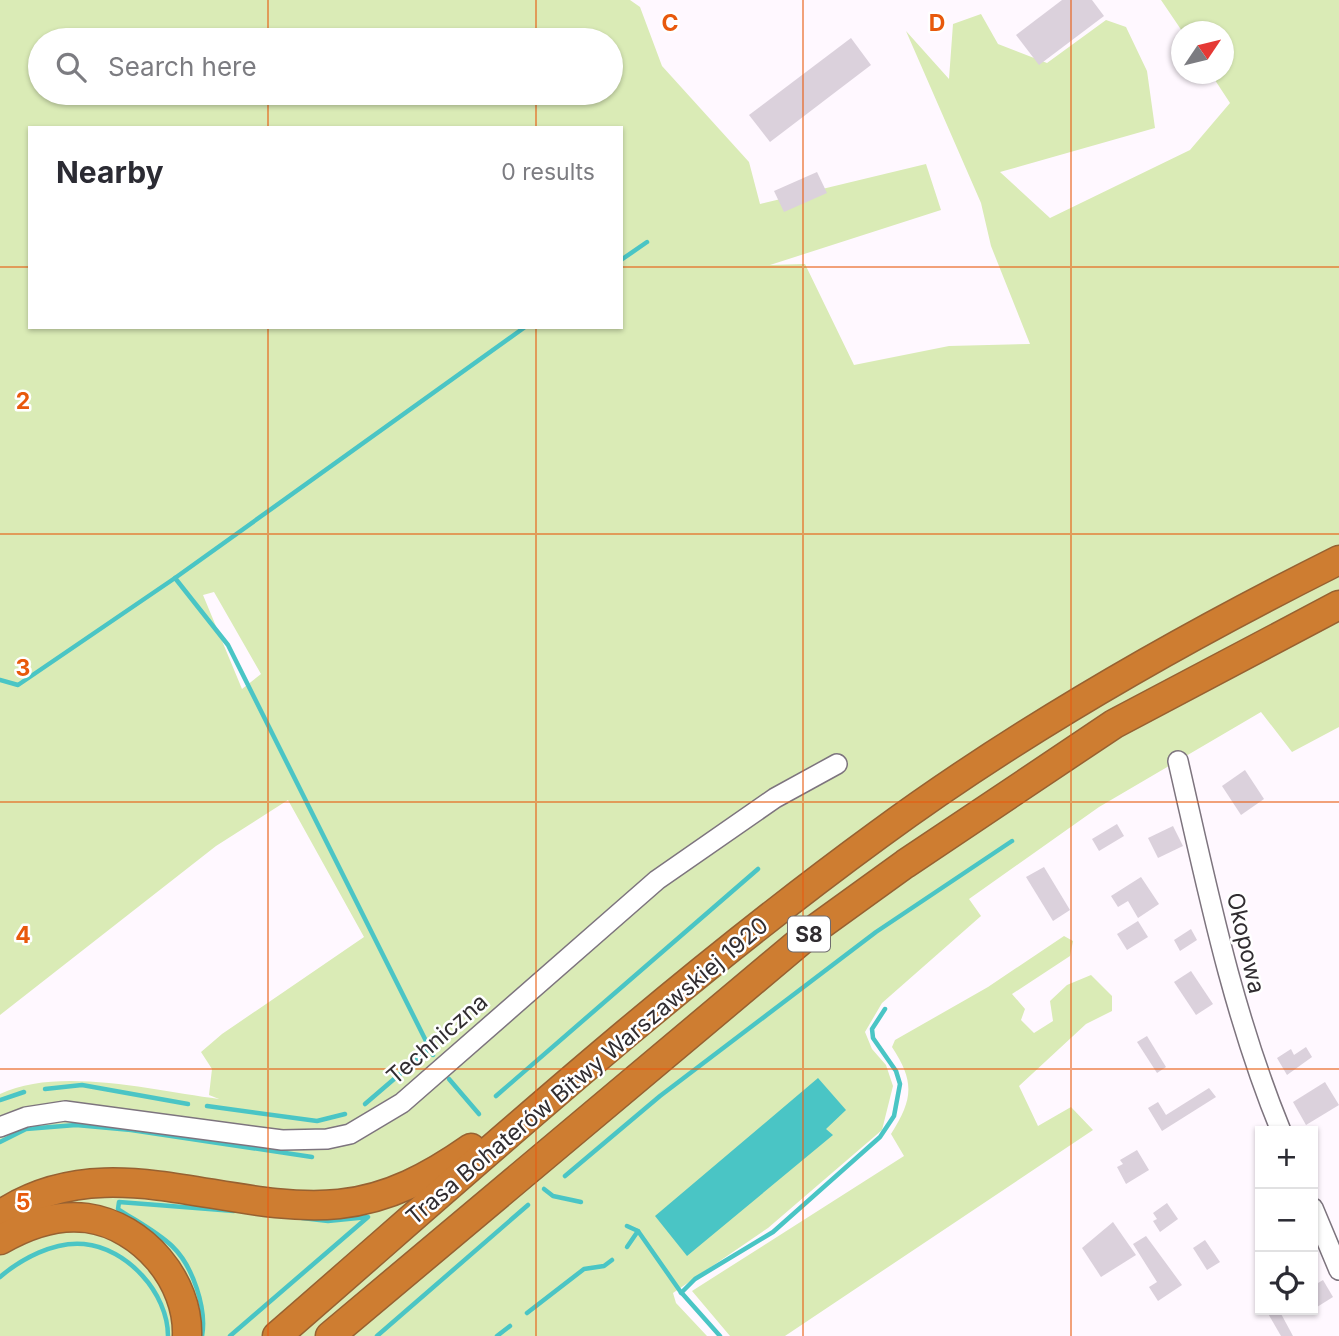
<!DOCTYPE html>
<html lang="en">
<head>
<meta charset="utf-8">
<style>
	body { margin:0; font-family:Inter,sans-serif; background:#f2f2f3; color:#2b2b33 }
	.controls { position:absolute; right:21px; bottom:21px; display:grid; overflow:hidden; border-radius:0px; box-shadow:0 2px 5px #0004 }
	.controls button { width:63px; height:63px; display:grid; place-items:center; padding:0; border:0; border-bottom:2px solid #e1e1e2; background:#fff; color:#2b2b33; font:35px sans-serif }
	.compass { position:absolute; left:1171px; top:21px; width:63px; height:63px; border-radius:50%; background:#fff; box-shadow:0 2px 5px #0004; rotate:55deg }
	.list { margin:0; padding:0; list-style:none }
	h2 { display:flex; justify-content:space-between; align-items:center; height:91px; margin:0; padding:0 28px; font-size:30px }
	h2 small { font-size:23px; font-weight:400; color:#7c7c81 }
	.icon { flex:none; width:38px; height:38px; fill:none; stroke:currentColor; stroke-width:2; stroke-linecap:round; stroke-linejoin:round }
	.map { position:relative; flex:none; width:1339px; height:1336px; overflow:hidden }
	.search { position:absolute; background:#fff; box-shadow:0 2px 5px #0004; left:28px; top:28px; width:595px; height:77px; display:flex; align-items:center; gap:18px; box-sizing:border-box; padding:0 24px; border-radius:38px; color:#7c7c81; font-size:26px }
	.panel { position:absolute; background:#fff; box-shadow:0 2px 5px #0004; left:28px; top:126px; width:595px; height:203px; border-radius:0px }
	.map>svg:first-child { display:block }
	.green { fill:#daebb6; fill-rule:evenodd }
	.water { fill:#4ac5c5 }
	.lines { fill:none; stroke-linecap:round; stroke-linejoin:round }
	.stream { stroke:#4ac5c5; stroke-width:4.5 }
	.building { fill:#dbd1dc }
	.minor-casing { stroke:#7d747e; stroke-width:22 }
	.highway-casing { stroke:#976131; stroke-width:31 }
	.minor { stroke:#fff; stroke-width:19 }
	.highway { stroke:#ce7d31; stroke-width:28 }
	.grid { fill:none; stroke:#e8590c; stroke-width:2; stroke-opacity:0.55 }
	.labels { text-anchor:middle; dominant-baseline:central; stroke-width:5; stroke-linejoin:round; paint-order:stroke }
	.shield { fill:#fff; stroke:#6f6c6f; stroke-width:2 }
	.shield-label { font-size:21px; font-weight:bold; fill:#312d31 }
	.street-label { font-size:23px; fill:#312d31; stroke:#fff }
	.grid-label { font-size:23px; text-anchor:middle; font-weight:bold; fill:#e8590c; stroke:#fff; stroke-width:5; stroke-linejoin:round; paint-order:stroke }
</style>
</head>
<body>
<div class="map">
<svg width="1339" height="1336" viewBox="0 0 1339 1336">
	<rect width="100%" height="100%" fill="#fff8ff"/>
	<g class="green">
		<path d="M 0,0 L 630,0 L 640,7 L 662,66 L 749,162 L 760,204 L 926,164 L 941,210 L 770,265 L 805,264 L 854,365 L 949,346 L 1030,344 L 991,246 L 981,203 L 906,31 L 949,79 L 953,24 L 981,14 L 998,44 L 1047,63 L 1106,20 L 1126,27 L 1147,71 L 1155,128 L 1000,172 L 1050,218 L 1190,150 L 1230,103 L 1211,74 L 1224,74 L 1224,32 L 1182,31 L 1161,0 L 1339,0 L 1339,727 L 1292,752 L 1261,712 L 1099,807 L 969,899 L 981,916 L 882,1003 L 865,1032 L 872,1049 L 886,1065 L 893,1086 L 882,1130 L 768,1228 L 673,1293 L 676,1303 L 707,1336 L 0,1336 L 0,1094 C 59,1066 155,1091 219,1099 L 209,1095 L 212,1069 L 201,1052 L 222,1034 L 364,937 L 288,800 L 216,846 L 0,1015 ZM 40,40 L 611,40 L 611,93 L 40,93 ZM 30,128 L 621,128 L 621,327 L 30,327 ZM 214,592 L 261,674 L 242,689 L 203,595 Z"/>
		<path d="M 1064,936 L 1073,941 L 1070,956 L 1012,994 L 1025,1009 L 1021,1020 L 1034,1033 L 1053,1021 L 1050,1001 L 1067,985 L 1091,975 L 1112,996 L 1112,1011 L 1086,1024 L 1019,1086 L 1038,1126 L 1071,1107 L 1093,1130 L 785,1336 L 730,1336 L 692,1291 L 904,1156 L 891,1134 C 913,1099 915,1082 892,1047 L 895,1040 L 988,987 Z"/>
	</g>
	<path class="water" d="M 818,1078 L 846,1110 L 826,1129 L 833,1135 L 687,1256 L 655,1216 Z"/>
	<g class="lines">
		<g class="stream">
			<path d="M 621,260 L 647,242"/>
			<path d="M 175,578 L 228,645 L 433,1055"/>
			<path d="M 0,680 L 18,685 L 175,578 L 525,327"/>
			<path d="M 449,1079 L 479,1114"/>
			<path d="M 45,1089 L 82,1085 L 188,1104"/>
			<path d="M 496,1096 L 758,869"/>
			<path d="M 0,1100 L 24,1092"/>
			<path d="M 365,1104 L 429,1049"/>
			<path d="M 207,1106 L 317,1121 L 345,1114"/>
			<path d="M 0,1142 L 26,1129 L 76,1125 L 131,1130 L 312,1157"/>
			<path d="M 565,1176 L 660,1096 L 876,932 L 1012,841"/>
			<path d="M 544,1189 L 553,1196 L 581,1202"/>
			<path d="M 627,1226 L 638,1231 L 680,1291 L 720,1336"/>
			<path d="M 627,1247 L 638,1231"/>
			<path d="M 0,1277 C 21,1259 54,1241 84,1244 C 127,1248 168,1293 168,1336"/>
			<path d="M 681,1293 L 695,1279 L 773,1232 L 880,1137 L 894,1116 L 900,1084 L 896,1071 L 873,1038 L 872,1029 L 885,1009"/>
			<path d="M 527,1313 L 584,1269 L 604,1266 L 612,1260"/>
			<path d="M 202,1336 C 207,1309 193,1266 172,1246 C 156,1231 136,1221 118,1209 L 119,1202 L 234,1211"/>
			<path d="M 230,1336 L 368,1217 L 328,1221 L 302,1218"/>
			<path d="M 377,1336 L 528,1205"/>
			<path d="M 497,1336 L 510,1326"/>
		</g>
	</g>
	<g class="building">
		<path d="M 1062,0 L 1092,0 L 1104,16 L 1039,65 L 1016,35 Z"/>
		<path d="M 851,38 L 871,65 L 770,142 L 749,115 Z"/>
		<path d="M 817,172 L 827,193 L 784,212 L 774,191 Z"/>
		<path d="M 1245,770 L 1264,799 L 1241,815 L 1222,786 Z"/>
		<path d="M 1117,824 L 1124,836 L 1099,851 L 1092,839 Z"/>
		<path d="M 1173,826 L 1183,846 L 1158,858 L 1148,838 Z"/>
		<path d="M 1044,867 L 1070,910 L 1053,921 L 1026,877 Z"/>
		<path d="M 1141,877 L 1159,904 L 1138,918 L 1128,901 L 1118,907 L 1111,896 Z"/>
		<path d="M 1138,921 L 1148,937 L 1127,950 L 1117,934 Z"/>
		<path d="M 1191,929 L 1197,940 L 1180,951 L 1174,940 Z"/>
		<path d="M 1191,971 L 1213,1004 L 1196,1015 L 1174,982 Z"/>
		<path d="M 1147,1036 L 1166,1067 L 1157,1073 L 1137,1042 Z"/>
		<path d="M 1306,1047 L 1312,1057 L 1287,1075 L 1277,1058 L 1291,1049 L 1294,1055 Z"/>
		<path d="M 1325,1082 L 1339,1105 L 1306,1125 L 1293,1102 Z"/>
		<path d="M 1209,1088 L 1216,1097 L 1162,1131 L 1148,1108 L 1158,1102 L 1166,1115 Z"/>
		<path d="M 1137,1150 L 1149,1170 L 1126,1184 L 1117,1167 L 1123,1164 L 1120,1160 Z"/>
		<path d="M 1167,1203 L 1178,1219 L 1160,1232 L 1153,1221 L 1157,1219 L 1153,1213 Z"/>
		<path d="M 1113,1222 L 1136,1255 L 1101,1277 L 1082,1248 Z"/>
		<path d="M 1146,1236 L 1182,1285 L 1158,1301 L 1149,1287 L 1157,1282 L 1133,1244 Z"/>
		<path d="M 1205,1240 L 1220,1262 L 1207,1270 L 1193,1248 Z"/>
		<path d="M 1323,1280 L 1333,1297 L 1317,1307 L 1313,1299 L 1313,1286 Z"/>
		<path d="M 1266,1310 L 1279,1310 L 1293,1336 L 1281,1336 Z"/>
	</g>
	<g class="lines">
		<g class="minor-casing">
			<g id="minor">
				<path d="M 1178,761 C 1207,887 1232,1012 1281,1131"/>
				<path d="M 0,1127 L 26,1117 L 65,1111 L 282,1140 L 327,1139 L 350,1134 L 402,1103 L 657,880 L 775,798 L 837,764"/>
				<path d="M 1313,1208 L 1339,1270"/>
			</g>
		</g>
		<g class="highway-casing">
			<g id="highway">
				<path d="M 0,1215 C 107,1143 225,1215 339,1204 C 389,1199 431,1176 471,1148"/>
				<path d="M 0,1240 C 26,1225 57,1214 87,1218 C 143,1226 189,1281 187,1336"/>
				<path d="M 277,1336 C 474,1165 667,989 878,835 C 1022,729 1179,640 1339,560"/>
				<path d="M 330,1336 L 815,929 L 905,864 L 1114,724 L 1339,605"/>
			</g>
		</g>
		<use href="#minor" class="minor"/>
		<use href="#highway" class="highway"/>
	</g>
	<path class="grid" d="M 268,0 L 268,40M 536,0 L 536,40M 803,0 L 803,1336M 1071,0 L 1071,1336M 268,93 L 268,128M 536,93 L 536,128M 0,267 L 30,267M 621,267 L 1339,267M 268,327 L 268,1336M 536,327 L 536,1336M 0,534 L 1339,534M 0,802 L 1339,802M 0,1069 L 1339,1069"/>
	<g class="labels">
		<rect class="shield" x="788" y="916.5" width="42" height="35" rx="5"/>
		<g class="shield-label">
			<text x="809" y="934">S8</text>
		</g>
		<g class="street-label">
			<text transform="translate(1246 943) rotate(77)">Okopowa</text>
			<text transform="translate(437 1039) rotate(-41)">Techniczna</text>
			<text transform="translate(587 1071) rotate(-40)">Trasa Bohaterów Bitwy Warszawskiej 1920</text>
		</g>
	</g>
	<g class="grid-label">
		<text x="670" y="31">C</text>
		<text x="937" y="31">D</text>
		<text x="23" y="409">2</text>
		<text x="23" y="676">3</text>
		<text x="23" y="943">4</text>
		<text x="23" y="1210">5</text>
	</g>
</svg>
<div class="controls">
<button>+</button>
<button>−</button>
<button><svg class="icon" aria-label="locate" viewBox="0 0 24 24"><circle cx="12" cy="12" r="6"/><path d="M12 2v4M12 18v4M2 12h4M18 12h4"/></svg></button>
</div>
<svg class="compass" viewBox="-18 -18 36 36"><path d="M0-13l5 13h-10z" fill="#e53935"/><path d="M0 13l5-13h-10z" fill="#7c7c81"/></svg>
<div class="search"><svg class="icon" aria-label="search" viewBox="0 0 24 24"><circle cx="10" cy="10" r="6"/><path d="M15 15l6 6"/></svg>Search here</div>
<section class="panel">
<h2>Nearby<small>0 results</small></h2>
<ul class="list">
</ul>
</section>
</div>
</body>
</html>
